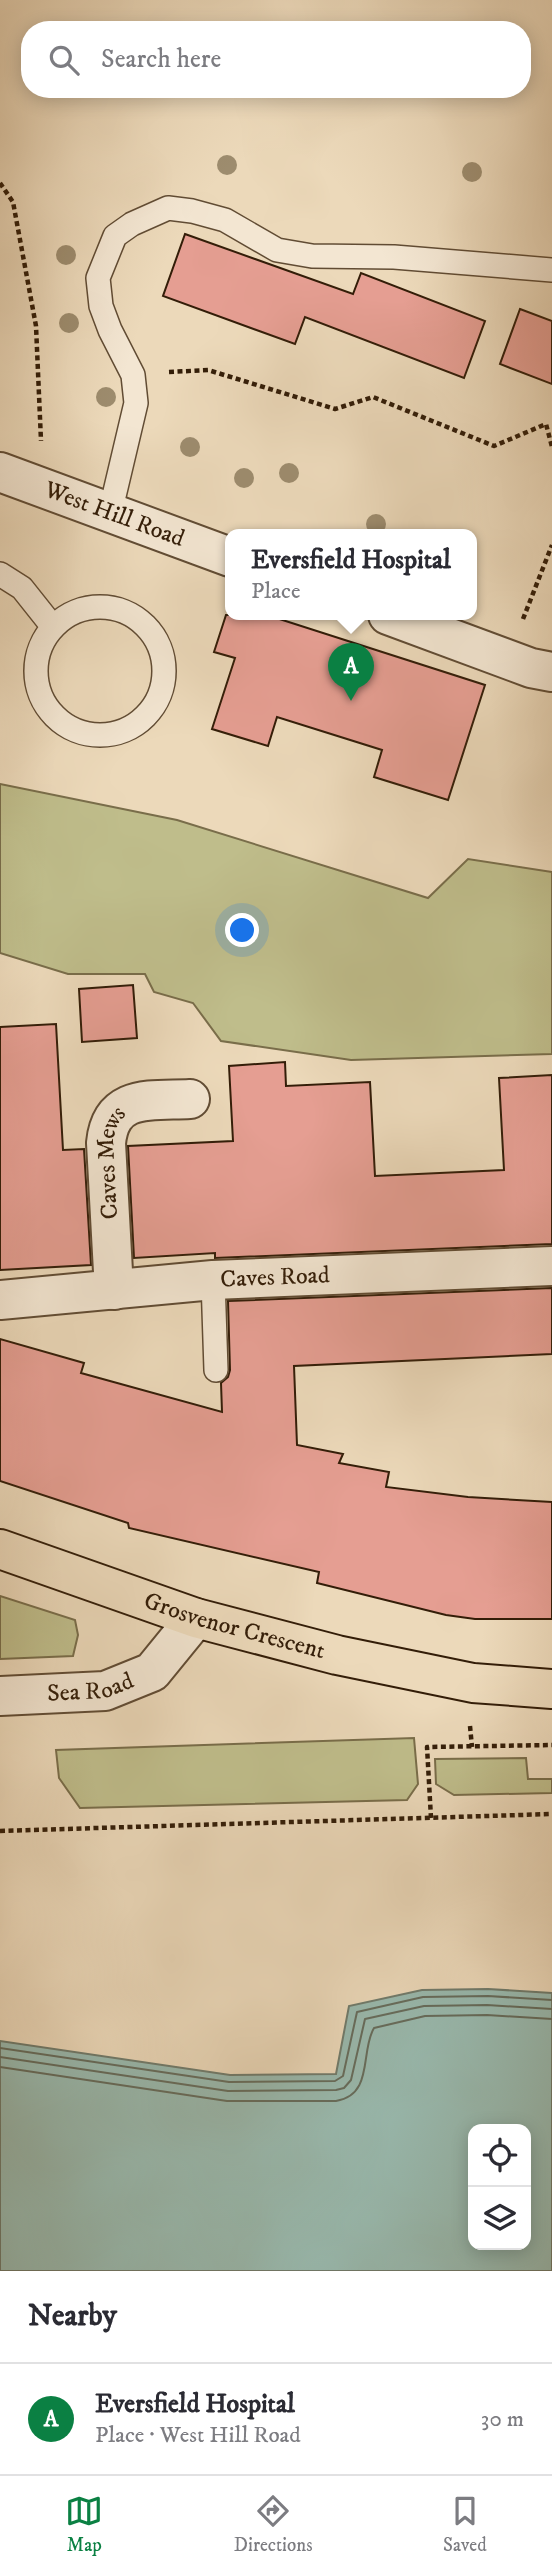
<!DOCTYPE html>
<html lang="en">
<head>
<meta charset="utf-8">
<style>
	body { margin:0; font-family:"IM FELL DW Pica",serif; background:#f2f2f3; color:#2b2b33 }
	.controls { position:absolute; right:21px; bottom:21px; display:grid; overflow:hidden; border-radius:14px; box-shadow:0 4px 18px #0003 }
	.controls button { width:63px; height:63px; display:grid; place-items:center; padding:0; border:0; border-bottom:2px solid #e1e1e2; background:#fff; color:#2b2b33; font:35px sans-serif }
	.you { position:absolute; left:243px; top:931px; width:24px; height:24px; margin:-18px; border:5px solid #fff; border-radius:50%; background:#1a73e8; box-shadow:0 0 0 10px #1a73e833 }
	.badge { display:grid; place-items:center; width:46px; height:46px; border-radius:50%; background:#0b8043; color:#fff; font-size:23px; font-weight:700 }
	.pin { position:absolute; translate:-50% -58px; filter:drop-shadow(0 2px 4px #0008) }
	.pin::after { content:''; position:absolute; top:37px; width:24px; height:21px; background:inherit; clip-path:polygon(0 0,100% 0,50% 100%) }
	.popup { position:absolute; left:225px; top:529px; width:252px; height:91px; box-sizing:border-box; display:grid; place-content:center; border-radius:14px; background:#fff; filter:drop-shadow(0 2px 5px #0005); font-size:23px; white-space:nowrap; color:#7c7c81 }
	.popup b { font-size:26px; color:#2b2b33 }
	.popup::after { content:''; position:absolute; left:50%; top:100%; margin-left:-14px; border:14px solid transparent; border-top-color:#fff }
	.list { margin:0; padding:0; list-style:none }
	h2 { display:flex; justify-content:space-between; align-items:center; height:91px; margin:0; padding:0 28px; font-size:30px }
	h2 small { font-size:23px; font-weight:400; color:#7c7c81 }
	.list li { display:grid; grid-template-columns:46px 1fr auto; gap:21px; align-items:center; box-sizing:border-box; height:112px; padding:0 28px; border-top:2px solid #e1e1e2 }
	.list b { display:block; font-size:26px; white-space:nowrap }
	.list p { margin:0; font-size:23px; white-space:nowrap; color:#7c7c81 }
	.list em { font-size:23px; font-style:normal; color:#7c7c81 }
	.icon { flex:none; width:38px; height:38px; fill:none; stroke:currentColor; stroke-width:2; stroke-linecap:round; stroke-linejoin:round }
	.map { position:relative; flex:none; width:552px; height:2271px; overflow:hidden }
	.search { position:absolute; background:#fff; box-shadow:0 4px 18px #0003; left:21px; right:21px; top:21px; height:77px; display:flex; align-items:center; gap:18px; box-sizing:border-box; padding:0 24px; border-radius:28px; color:#7c7c81; font-size:26px }
	.sheet { height:203px; background:#fff }
	nav { display:flex; justify-content:space-around; align-items:center; box-sizing:border-box; height:98px; border-top:2px solid #e1e1e2; background:#fff; font-size:19px; color:#7c7c81 }
	nav a { display:grid; justify-items:center; gap:4px }
	nav .on { color:#0b8043 }
	.map>svg:first-child { display:block }
	.green { fill:#bfbd8b; stroke:#796d4a; stroke-width:2 }
	.water { fill:#99baaf; stroke:#707b6c; stroke-width:2; fill-rule:evenodd }
	.lines { fill:none; stroke-linecap:round; stroke-linejoin:round }
	.shore { stroke:#666c5c; stroke-width:2 }
	.building { fill:#e59e92; stroke:#331d08; stroke-width:2 }
	.lane-casing { stroke:#614c34; stroke-width:26 }
	.street-casing { stroke:#614c34; stroke-width:42 }
	.highway-casing { stroke:#331d08; stroke-width:42 }
	.path { stroke:#331d08; stroke-width:4.5; stroke-dasharray:5 3.5; stroke-linecap:butt }
	.lane { stroke:#f3e6d2; stroke-width:23 }
	.street { stroke:#f3e6d2; stroke-width:38 }
	.highway { stroke:#ecd9ba; stroke-width:38 }
	.tree { fill:#9d8c6e }
	.labels { text-anchor:middle; dominant-baseline:central; stroke-width:6; stroke-linejoin:round; paint-order:stroke }
	.street-label { font-size:24px; fill:#331d08; stroke:#f3e6d2 }
</style>
</head>
<body>
<div class="map">
<svg width="552" height="2271" viewBox="0 0 552 2271">
	<rect width="100%" height="100%" fill="#ecd9ba"/>
	<filter id="stains"><feTurbulence type="fractalNoise" baseFrequency=".00286" numOctaves="4"/><feColorMatrix values="0 0 0 0 .2 0 0 0 0 .09 0 0 0 0 .02 0 0 0 .5 -.17"/></filter>
	<radialGradient id="worn" r=".72"><stop offset=".6" stop-color="#630" stop-opacity="0"/><stop offset="1" stop-color="#630" stop-opacity=".3"/></radialGradient>
	<g class="green">
		<path d="M 0,784 L 177,820 L 428,898 L 468,859 L 552,872 L 552,1054 L 351,1060 L 221,1041 L 193,1003 L 154,992 L 145,974 L 68,974 L 0,953 Z"/>
		<path d="M 0,1596 L 75,1620 L 78,1635 L 73,1656 L 0,1659 Z"/>
		<path d="M 414,1738 L 418,1784 L 407,1800 L 80,1808 L 59,1778 L 56,1750 Z"/>
		<path d="M 526,1758 L 528,1779 L 552,1779 L 552,1793 L 454,1795 L 436,1784 L 435,1759 Z"/>
	</g>
	<path class="water" d="M 488,1989 L 552,1993 L 552,2271 L 0,2271 L 0,2041 L 230,2075 L 336,2074 L 349,2006 L 422,1990 ZM 473,2129 L 526,2129 L 526,2245 L 473,2245 Z"/>
	<g class="lines">
		<g class="shore">
			<path d="M 0,2048 L 229,2082 L 335,2081 L 343,2076 L 357,2012 L 423,1997 L 488,1996 L 552,2000"/>
			<path d="M 0,2057 L 228,2091 L 336,2090 L 344,2088 L 351,2080 L 365,2019 L 424,2006 L 487,2005 L 552,2009"/>
			<path d="M 0,2067 L 227,2101 L 336,2101 C 374,2095 360,2051 374,2028 L 425,2016 L 487,2015 L 552,2019"/>
		</g>
	</g>
	<g class="building">
		<path d="M 185,234 L 353,294 L 361,273 L 485,321 L 464,378 L 305,317 L 295,344 L 163,296 Z"/>
		<path d="M 520,309 L 552,321 L 552,384 L 500,364 Z"/>
		<path d="M 226,615 L 267,615 L 485,685 L 448,800 L 374,777 L 382,750 L 277,717 L 268,746 L 212,729 L 235,658 L 214,652 Z"/>
		<path d="M 133,985 L 137,1038 L 82,1042 L 79,989 Z"/>
		<path d="M 56,1024 L 63,1150 L 84,1149 L 91,1265 L 0,1270 L 0,1027 Z"/>
		<path d="M 285,1062 L 286,1086 L 370,1082 L 375,1176 L 504,1170 L 499,1078 L 552,1075 L 552,1244 L 215,1258 L 215,1253 L 134,1258 L 128,1146 L 233,1141 L 229,1066 Z"/>
		<path d="M 552,1288 L 552,1354 L 294,1366 L 297,1445 L 343,1454 L 339,1463 L 389,1472 L 386,1487 L 468,1497 L 552,1502 L 552,1619 L 475,1619 L 446,1615 L 317,1583 L 319,1572 L 129,1528 L 128,1523 L 0,1481 L 0,1339 L 84,1363 L 81,1373 L 222,1412 L 221,1383 L 228,1377 L 230,1370 L 228,1301 Z"/>
	</g>
	<g class="lines">
		<g class="lane-casing">
			<g id="lane">
				<path d="M 110,513 L 136,403 L 133,375 L 110,330 L 101,306 L 98,278 L 115,236 L 132,224 L 168,208 L 192,211 L 225,220 L 277,250 L 312,256 L 394,257 L 552,270"/>
				<path d="M 0,574 L 22,588 L 53,627"/>
				<circle cx="100" cy="671" r="64"/>
				<path d="M 213,1280 L 216,1370"/>
			</g>
		</g>
		<g class="street-casing">
			<g id="street">
				<path id="s1" d="M 0,472 L 230,557"/>
				<path d="M 388,615 L 531,668 L 552,672"/>
				<path id="s2" d="M 114,1290 L 106,1143 C 111,1093 151,1101 190,1099"/>
				<path id="s3" d="M 0,1300 L 213,1280 L 552,1266"/>
				<path id="s4" d="M 0,1696 L 105,1691 L 152,1672 L 196,1618"/>
			</g>
		</g>
		<g class="highway-casing">
			<g id="highway">
				<path id="s5" d="M 0,1549 L 196,1618 L 337,1655 L 473,1683 L 552,1689"/>
			</g>
		</g>
		<g class="path">
			<path d="M 0,183 L 13,202 L 36,326 L 41,441"/>
			<path d="M 169,372 L 208,370 L 335,409 L 373,397 L 494,446 L 546,424 L 552,447"/>
			<path d="M 523,619 L 552,545"/>
			<path d="M 470,1726 L 472,1747"/>
			<path d="M 431,1818 L 427,1747 L 552,1745"/>
			<path d="M 0,1831 L 552,1814"/>
		</g>
		<use href="#lane" class="lane"/>
		<use href="#street" class="street"/>
		<use href="#highway" class="highway"/>
	</g>
	<g class="tree">
		<circle cx="227" cy="165" r="10"/>
		<circle cx="472" cy="172" r="10"/>
		<circle cx="66" cy="255" r="10"/>
		<circle cx="69" cy="323" r="10"/>
		<circle cx="106" cy="397" r="10"/>
		<circle cx="190" cy="447" r="10"/>
		<circle cx="289" cy="473" r="10"/>
		<circle cx="244" cy="478" r="10"/>
		<circle cx="376" cy="524" r="10"/>
	</g>
	<g class="labels">
		<g class="street-label">
			<text stroke="none"><textPath href="#s1" startOffset="122">West Hill Road</textPath></text>
			<text stroke="none"><textPath href="#s2" startOffset="128">Caves Mews</textPath></text>
			<text stroke="none"><textPath href="#s3" startOffset="276">Caves Road</textPath></text>
			<text stroke="none"><textPath href="#s5" startOffset="247">Grosvenor Crescent</textPath></text>
			<text stroke="none"><textPath href="#s4" startOffset="91">Sea Road</textPath></text>
		</g>
	</g>
	<rect width="100%" height="100%" filter="url(#stains)"/>
	<rect width="100%" height="100%" fill="url(#worn)"/>
</svg>
<div class="controls">
<button><svg class="icon" aria-label="locate" viewBox="0 0 24 24"><circle cx="12" cy="12" r="6"/><path d="M12 2v4M12 18v4M2 12h4M18 12h4"/></svg></button>
<button><svg class="icon" aria-label="layers" viewBox="0 0 24 24"><path d="M12 4l9 5-9 5-9-5zM3 14l9 5 9-5"/></svg></button>
</div>
<div class="you"></div>
<div class="pin badge" style="left:351px;top:701px">A</div>
<div class="popup"><b>Eversfield Hospital</b>Place</div>
<div class="search"><svg class="icon" aria-label="search" viewBox="0 0 24 24"><circle cx="10" cy="10" r="6"/><path d="M15 15l6 6"/></svg>Search here</div>
</div>
<section class="sheet">
<h2>Nearby<small></small></h2>
<ul class="list">
<li><span class="badge">A</span><div><b>Eversfield Hospital</b><p>Place · West Hill Road</p></div><em>30 m</em></li>
</ul>
</section>
<nav>
<a class="on"><svg class="icon" aria-label="map" viewBox="0 0 24 24"><path d="M3 6l6-2 6 2 6-2v14l-6 2-6-2-6 2zM9 4v14M15 6v14"/></svg>Map</a>
<a><svg class="icon" aria-label="directions" viewBox="0 0 24 24"><path d="M12 3l9 9-9 9-9-9zM9 14v-3h6M13 9l2 2-2 2"/></svg>Directions</a>
<a><svg class="icon" aria-label="saved" viewBox="0 0 24 24"><path d="M7 4h10v16l-5-4-5 4z"/></svg>Saved</a>
</nav>
</body>
</html>
